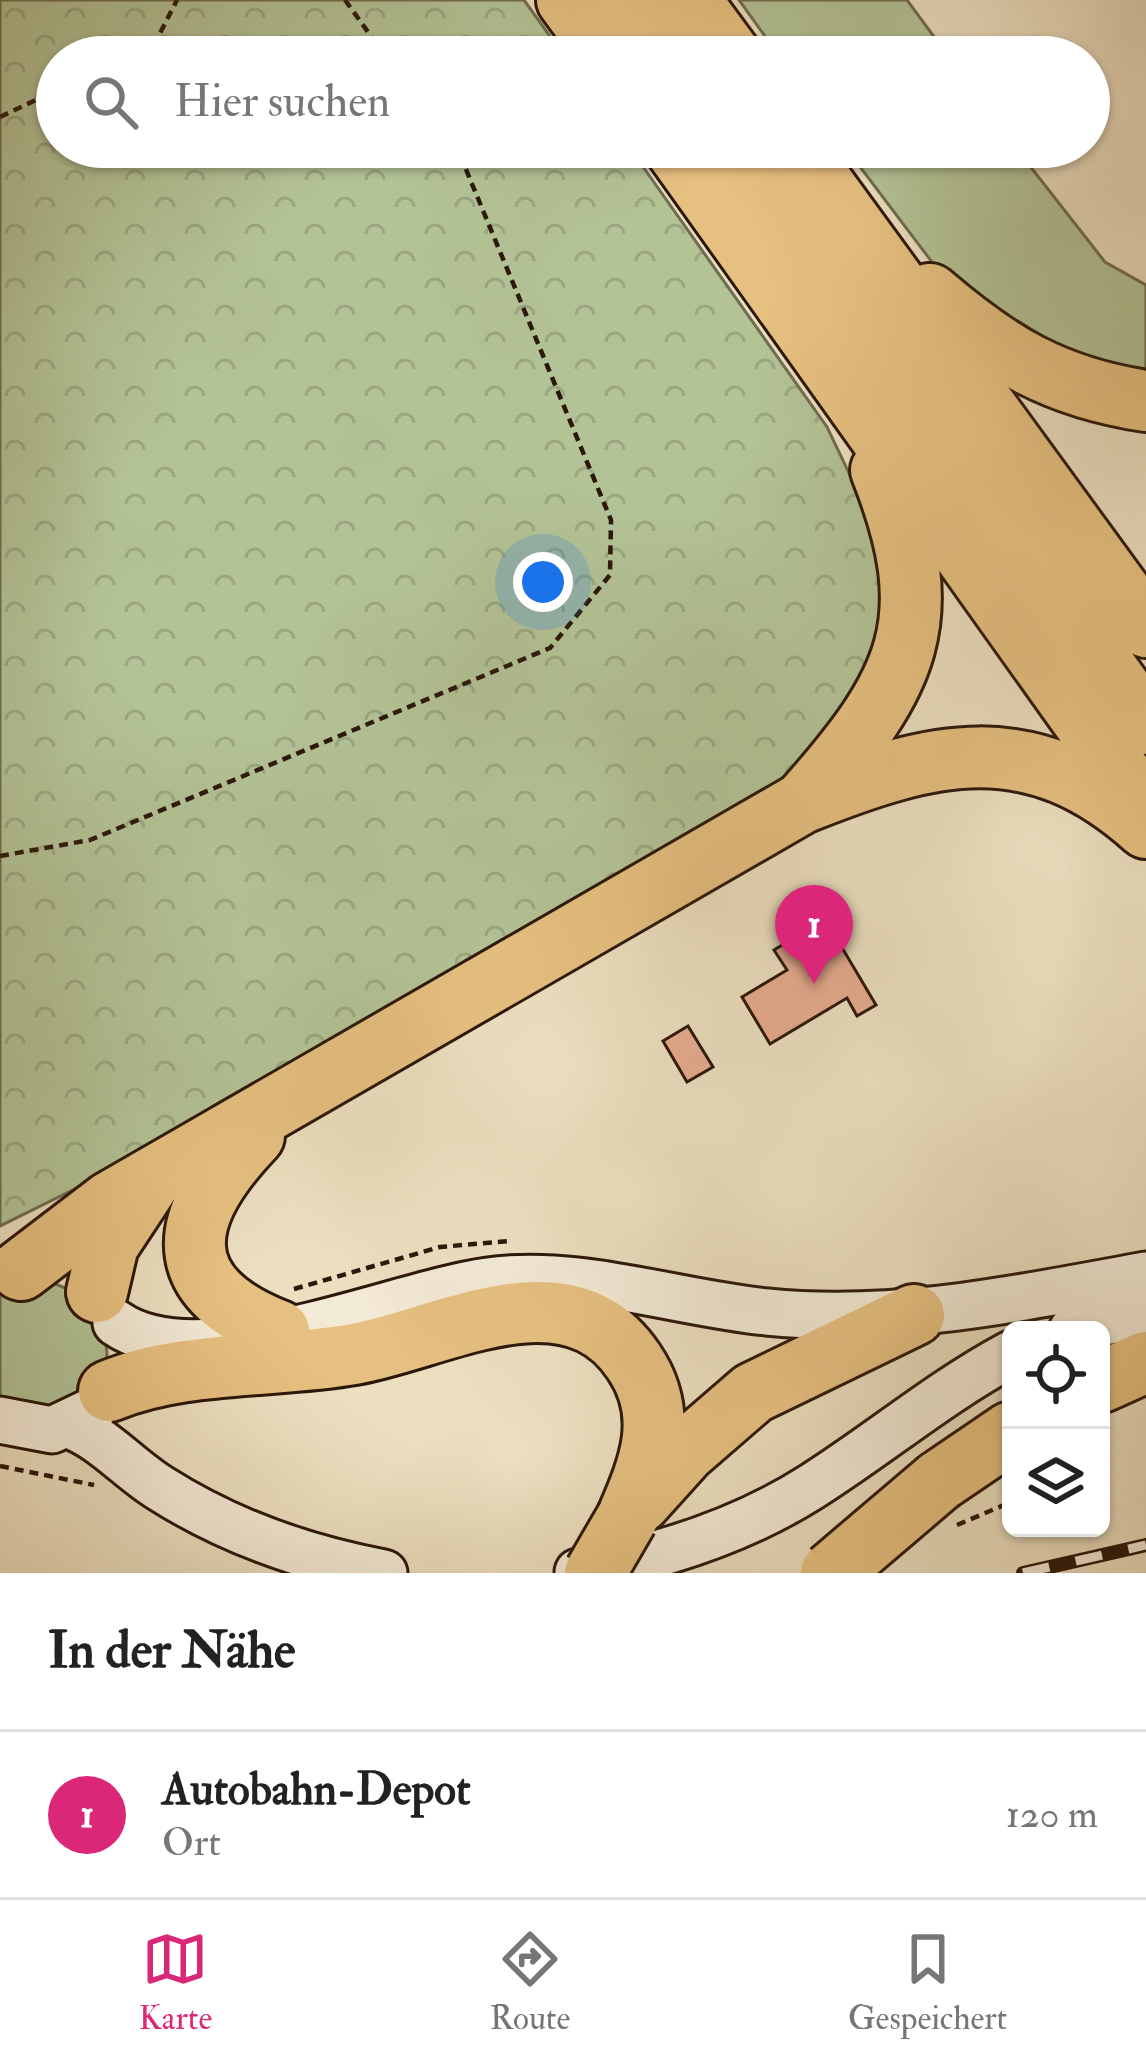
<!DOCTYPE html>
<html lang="de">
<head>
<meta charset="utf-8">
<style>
	body { margin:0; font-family:"IM FELL Double Pica",serif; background:#f2f2f2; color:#222 }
	.controls { position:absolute; right:36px; bottom:36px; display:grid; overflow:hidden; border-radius:18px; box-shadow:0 3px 9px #0004 }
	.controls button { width:108px; height:108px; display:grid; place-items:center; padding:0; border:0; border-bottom:3px solid #e0e0e0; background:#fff; color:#222; font:60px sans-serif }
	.you { position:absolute; left:543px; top:582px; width:42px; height:42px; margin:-30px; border:9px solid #fff; border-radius:50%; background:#1a73e8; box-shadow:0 0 0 18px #1a73e833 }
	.badge { display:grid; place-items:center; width:78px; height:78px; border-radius:50%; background:#db2777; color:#fff; font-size:39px; font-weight:700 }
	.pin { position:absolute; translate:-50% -99px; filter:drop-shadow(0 3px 6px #0008) }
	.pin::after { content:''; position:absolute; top:63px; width:42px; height:36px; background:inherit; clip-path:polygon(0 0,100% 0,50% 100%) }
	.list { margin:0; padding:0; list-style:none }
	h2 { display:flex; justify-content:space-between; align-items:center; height:156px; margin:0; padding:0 48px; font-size:51px }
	h2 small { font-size:39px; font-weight:400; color:#767676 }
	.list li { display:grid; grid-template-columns:78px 1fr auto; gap:36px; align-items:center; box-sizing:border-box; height:168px; padding:0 48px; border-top:3px solid #e0e0e0 }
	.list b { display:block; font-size:45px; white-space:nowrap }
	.list p { margin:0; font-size:39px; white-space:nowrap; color:#767676 }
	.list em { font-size:39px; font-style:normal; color:#767676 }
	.icon { flex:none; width:66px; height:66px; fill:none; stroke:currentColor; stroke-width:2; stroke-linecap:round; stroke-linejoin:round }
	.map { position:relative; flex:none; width:1146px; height:1573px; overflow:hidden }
	.search { position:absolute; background:#fff; box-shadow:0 3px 9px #0004; left:36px; right:36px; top:36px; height:132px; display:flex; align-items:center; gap:30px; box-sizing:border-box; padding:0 42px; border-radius:66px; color:#767676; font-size:45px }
	.sheet { height:324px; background:#fff }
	nav { display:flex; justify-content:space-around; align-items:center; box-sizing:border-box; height:168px; border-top:3px solid #e0e0e0; background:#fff; font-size:33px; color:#767676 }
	nav a { display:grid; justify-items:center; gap:6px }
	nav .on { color:#db2777 }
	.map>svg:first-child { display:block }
	.grass { fill:#b3c396; stroke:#6f6d50; stroke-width:3 }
	.forest { fill:url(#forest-crowns); stroke:#6f6d50; stroke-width:3 }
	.building { fill:#e7ac90; stroke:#2b170a; stroke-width:3 }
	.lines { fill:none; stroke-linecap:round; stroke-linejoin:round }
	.secondary-casing { stroke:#2b170a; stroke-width:51 }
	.motorway-casing { stroke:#2b170a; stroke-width:66 }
	.path { stroke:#2b170a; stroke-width:4.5; stroke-dasharray:9 6; stroke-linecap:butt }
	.secondary { stroke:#f3ead6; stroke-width:45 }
	.motorway { stroke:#e6c080; stroke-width:60 }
	.rail-casing { stroke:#2b170a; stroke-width:14 }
	.rail { stroke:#f3ead6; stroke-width:9; stroke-dasharray:27; stroke-linecap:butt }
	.motorway-bridge-casing { stroke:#2b170a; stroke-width:66; stroke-linecap:butt }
	.motorway-bridge { stroke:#e6c080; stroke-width:60 }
</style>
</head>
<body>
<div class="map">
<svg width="1146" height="1573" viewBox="0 0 1146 1573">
	<defs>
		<pattern id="forest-crowns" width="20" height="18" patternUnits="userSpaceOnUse" patternTransform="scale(3)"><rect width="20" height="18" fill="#b3c396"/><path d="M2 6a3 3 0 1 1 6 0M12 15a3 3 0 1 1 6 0" fill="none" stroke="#9aa780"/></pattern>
	</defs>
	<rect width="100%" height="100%" fill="#ecdfc0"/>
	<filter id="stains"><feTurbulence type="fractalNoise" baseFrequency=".00167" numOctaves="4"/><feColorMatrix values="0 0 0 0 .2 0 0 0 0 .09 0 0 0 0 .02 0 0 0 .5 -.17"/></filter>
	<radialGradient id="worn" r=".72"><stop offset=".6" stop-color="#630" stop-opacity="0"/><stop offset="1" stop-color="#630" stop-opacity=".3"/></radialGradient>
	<g class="grass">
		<path d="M 739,0 L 907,0 L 949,57 L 780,57 Z"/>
		<path d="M 845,147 L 1015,147 L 1105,262 L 1146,285 L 1146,383 L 969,311 Z"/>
		<path d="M 42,1281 C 82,1287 108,1321 107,1360 L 68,1411 L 0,1405 L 0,1294 Z"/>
	</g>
	<path class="forest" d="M 0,0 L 524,0 L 565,57 L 57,57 L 57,147 L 629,147 L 827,427 L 883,544 L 889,636 L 842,737 L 711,827 L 220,1102 L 101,1176 L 0,1226 Z"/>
	<g class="building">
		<path d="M 825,919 L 876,1005 L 857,1016 L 847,998 L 770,1044 L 742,997 L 787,970 L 774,950 Z"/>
		<path d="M 688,1026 L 713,1067 L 687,1082 L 663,1041 Z"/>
	</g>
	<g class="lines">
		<g class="secondary-casing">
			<g id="secondary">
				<path d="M 116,1323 C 199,1381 394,1294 488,1281 C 579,1268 676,1303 767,1312 C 896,1325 1020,1298 1146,1275"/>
				<path d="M 1072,1330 L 1146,1312"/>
				<path d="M 0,1420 L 52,1430 L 92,1411"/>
				<path d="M 69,1425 C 104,1438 129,1469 160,1488 C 229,1532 304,1558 384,1573"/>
				<path d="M 578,1572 C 660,1557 740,1532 811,1487 C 879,1444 940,1392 1011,1354"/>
			</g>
		</g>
		<g class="motorway-casing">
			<g id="motorway">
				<path d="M 567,0 L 609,57"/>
				<path d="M 626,0 L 667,57"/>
				<path d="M 690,0 L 732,57"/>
				<path d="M 674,147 L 1146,809"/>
				<path d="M 731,147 L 1146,724"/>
				<path d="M 796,147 L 1146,627"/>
				<path d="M 930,294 C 1000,354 1054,387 1146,401"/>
				<path d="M 806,799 C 908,683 941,621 881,470"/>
				<path d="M 254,1136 C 180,1214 162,1285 279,1331"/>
				<path d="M 21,1270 L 110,1202 L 802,803 C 932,751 1031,725 1146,828"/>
				<path d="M 97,1292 L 108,1245 L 147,1186"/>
				<path d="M 1101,1382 L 1146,1362"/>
				<path d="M 109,1391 C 183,1360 275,1368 354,1354 C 441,1339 568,1263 634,1362 C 670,1415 650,1465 627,1518"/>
				<path d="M 939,1481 L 1011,1432"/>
				<path d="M 640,1502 L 686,1451 L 753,1393 L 914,1315"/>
			</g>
		</g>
		<g class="path">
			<path d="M 345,0 L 386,57"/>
			<path d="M 125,57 L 155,43 L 177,0"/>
			<path d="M 0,117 L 57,90"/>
			<path d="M 0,856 L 90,840 L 550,648 L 610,575 L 611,520 L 465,167 L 450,147"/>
			<path d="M 294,1289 L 440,1247 L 510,1241"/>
			<path d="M 0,1466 L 94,1485"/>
			<path d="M 957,1525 L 1011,1502"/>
		</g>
		<use href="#secondary" class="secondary"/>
		<use href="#motorway" class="motorway"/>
		<g class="rail-casing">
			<path id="rail" d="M 1023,1573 L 1146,1545"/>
		</g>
		<use href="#rail" class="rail"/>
		<g class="motorway-bridge-casing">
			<g id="motorway-bridge">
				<path d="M 595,1573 L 627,1518"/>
				<path d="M 831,1573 L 939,1481"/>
			</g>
		</g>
		<use href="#motorway-bridge" class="motorway-bridge"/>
	</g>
	<rect width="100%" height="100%" filter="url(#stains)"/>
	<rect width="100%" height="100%" fill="url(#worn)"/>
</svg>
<div class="controls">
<button><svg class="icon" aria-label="locate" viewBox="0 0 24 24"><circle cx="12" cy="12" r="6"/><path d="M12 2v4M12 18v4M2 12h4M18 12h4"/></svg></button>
<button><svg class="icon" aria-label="layers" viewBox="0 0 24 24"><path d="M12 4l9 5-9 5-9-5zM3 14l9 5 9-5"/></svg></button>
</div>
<div class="you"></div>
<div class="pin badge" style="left:814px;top:984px">1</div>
<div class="search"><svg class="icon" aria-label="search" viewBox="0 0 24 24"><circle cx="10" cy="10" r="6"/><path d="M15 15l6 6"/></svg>Hier suchen</div>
</div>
<section class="sheet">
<h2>In der Nähe<small></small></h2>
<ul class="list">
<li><span class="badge">1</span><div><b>Autobahn-Depot</b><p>Ort</p></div><em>120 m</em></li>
</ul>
</section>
<nav>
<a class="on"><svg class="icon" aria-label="map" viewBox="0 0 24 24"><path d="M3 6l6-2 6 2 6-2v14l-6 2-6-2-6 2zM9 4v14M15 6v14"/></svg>Karte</a>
<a><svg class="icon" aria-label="directions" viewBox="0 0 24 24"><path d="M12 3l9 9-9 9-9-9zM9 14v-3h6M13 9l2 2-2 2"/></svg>Route</a>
<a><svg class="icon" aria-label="saved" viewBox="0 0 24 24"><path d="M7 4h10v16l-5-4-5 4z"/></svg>Gespeichert</a>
</nav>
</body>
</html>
